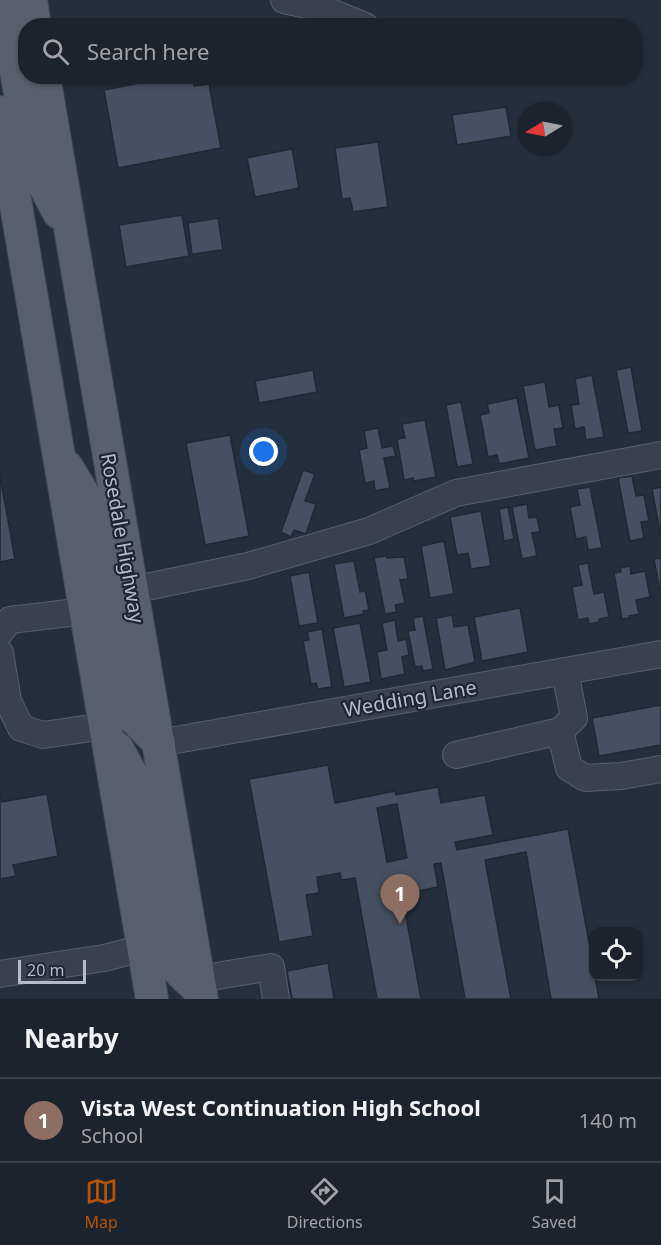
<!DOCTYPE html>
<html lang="en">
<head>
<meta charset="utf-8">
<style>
	body { margin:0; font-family:"Noto Sans",sans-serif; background:#282f3a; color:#f1f3f6 }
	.controls { position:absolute; right:18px; bottom:18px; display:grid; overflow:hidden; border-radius:12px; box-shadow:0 2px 4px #0004 }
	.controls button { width:54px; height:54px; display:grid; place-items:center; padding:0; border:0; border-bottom:2px solid #39404a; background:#1b232e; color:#f1f3f6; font:30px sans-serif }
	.compass { position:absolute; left:517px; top:102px; width:54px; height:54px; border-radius:50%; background:#1b232e; box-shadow:0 2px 4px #0004; rotate:260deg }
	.scale { position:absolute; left:18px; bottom:15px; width:68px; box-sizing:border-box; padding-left:6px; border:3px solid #b4bcc9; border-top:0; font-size:16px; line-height:21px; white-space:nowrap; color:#b4bcc9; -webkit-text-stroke:4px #1d2633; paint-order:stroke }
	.you { position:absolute; left:264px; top:452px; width:21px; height:21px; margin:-15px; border:4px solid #fff; border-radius:50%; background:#1a73e8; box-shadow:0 0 0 9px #1a73e833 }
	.badge { display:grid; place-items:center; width:39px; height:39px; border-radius:50%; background:#b45309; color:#fff; font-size:20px; font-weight:700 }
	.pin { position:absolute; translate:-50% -50px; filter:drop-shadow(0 2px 3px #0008) }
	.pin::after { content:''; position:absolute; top:32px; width:21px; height:18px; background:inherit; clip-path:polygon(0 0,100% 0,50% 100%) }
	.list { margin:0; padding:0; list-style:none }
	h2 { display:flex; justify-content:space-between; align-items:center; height:78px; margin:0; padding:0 24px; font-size:26px }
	h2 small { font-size:20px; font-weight:400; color:#a0a4aa }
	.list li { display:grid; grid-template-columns:39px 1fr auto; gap:18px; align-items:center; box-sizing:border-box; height:84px; padding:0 24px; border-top:2px solid #39404a }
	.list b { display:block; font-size:22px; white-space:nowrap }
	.list p { margin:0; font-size:20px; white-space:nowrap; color:#a0a4aa }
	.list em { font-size:20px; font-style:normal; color:#a0a4aa }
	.icon { flex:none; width:33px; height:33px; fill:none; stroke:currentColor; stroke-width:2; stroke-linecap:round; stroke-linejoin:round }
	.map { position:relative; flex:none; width:661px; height:999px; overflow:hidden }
	.search { position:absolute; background:#1b232e; box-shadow:0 2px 4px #0004; left:18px; right:18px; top:18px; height:66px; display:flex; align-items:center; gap:15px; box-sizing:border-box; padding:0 21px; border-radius:24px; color:#a0a4aa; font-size:22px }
	.sheet { height:162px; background:#1b232e }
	nav { display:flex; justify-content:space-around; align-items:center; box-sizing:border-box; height:84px; border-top:2px solid #39404a; background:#1b232e; font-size:16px; color:#a0a4aa }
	nav a { display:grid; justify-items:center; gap:3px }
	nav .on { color:#b45309 }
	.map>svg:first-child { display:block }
	.building { fill:#455162; stroke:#1f2835; stroke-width:1.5; fill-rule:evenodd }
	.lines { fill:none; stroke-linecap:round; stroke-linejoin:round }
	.minor-casing { stroke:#565f6c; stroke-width:28 }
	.major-casing { stroke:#414a57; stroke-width:34 }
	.minor { stroke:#38414e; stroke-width:26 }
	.major { stroke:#56606e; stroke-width:32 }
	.labels { text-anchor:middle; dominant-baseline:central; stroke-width:4.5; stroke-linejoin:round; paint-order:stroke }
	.street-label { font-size:20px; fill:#b4bcc9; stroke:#1d2633 }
</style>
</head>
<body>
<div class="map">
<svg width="661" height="999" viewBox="0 0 661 999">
	<rect width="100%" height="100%" fill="#242f3e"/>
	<g class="building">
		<path d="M 97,76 L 137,76 L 98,84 Z"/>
		<path d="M 174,76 L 192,76 L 194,86 L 209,84 L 221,148 L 118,168 L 104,90 Z"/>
		<path d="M 506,107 L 511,136 L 457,145 L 452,115 Z"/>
		<path d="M 378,142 L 388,207 L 353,212 L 350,198 L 342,199 L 335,148 Z"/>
		<path d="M 292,149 L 299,188 L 255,197 L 247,158 Z"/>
		<path d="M 182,215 L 189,256 L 126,267 L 119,225 Z"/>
		<path d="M 218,218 L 223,250 L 192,254 L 188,223 Z"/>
		<path d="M 631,367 L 642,431 L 628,433 L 616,370 Z"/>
		<path d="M 313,370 L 317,392 L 259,403 L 255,381 Z"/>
		<path d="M 592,375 L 604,437 L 586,440 L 584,427 L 575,429 L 571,405 L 579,404 L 575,379 Z"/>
		<path d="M 545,382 L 549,407 L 559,405 L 563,428 L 554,429 L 557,446 L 535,450 L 523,386 Z"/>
		<path d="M 517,398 L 529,458 L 499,464 L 497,455 L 488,457 L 480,415 L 489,413 L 487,404 Z"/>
		<path d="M 461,402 L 473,464 L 457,467 L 446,405 Z"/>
		<path d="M 425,420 L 436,477 L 413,481 L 413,478 L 404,480 L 397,439 L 405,438 L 402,424 Z"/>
		<path d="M 378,428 L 382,448 L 393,446 L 396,456 L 384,458 L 390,488 L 375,491 L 374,481 L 365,483 L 359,450 L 367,448 L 364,431 Z"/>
		<path d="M 230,435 L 249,536 L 205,545 L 186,443 Z"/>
		<path d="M 303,470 L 315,474 L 305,501 L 316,504 L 306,534 L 294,530 L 291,537 L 281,532 Z"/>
		<path d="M 0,476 L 15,559 L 0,562 Z"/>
		<path d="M 632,476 L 636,496 L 644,495 L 649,521 L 641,522 L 644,538 L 630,541 L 618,478 Z"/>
		<path d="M 590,487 L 602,548 L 588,550 L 586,537 L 576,539 L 570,507 L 580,505 L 577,489 Z"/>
		<path d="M 661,487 L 661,532 L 660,532 L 652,489 Z"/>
		<path d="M 527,504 L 529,518 L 537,517 L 540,532 L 532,533 L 537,556 L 522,559 L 512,507 Z"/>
		<path d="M 508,507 L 514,539 L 504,541 L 499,509 Z"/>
		<path d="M 481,511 L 491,566 L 471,569 L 468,553 L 457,555 L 450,517 Z"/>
		<path d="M 444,541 L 454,594 L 430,598 L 421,546 Z"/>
		<path d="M 386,556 L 387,558 L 404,557 L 408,579 L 400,580 L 405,603 L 395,605 L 397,612 L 385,614 L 374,558 Z"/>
		<path d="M 660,556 L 661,556 L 661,596 L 654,559 L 661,558 Z"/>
		<path d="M 354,561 L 360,592 L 365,590 L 369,610 L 363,611 L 364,614 L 344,618 L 334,564 Z"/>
		<path d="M 588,563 L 594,594 L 604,592 L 609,617 L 599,619 L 599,622 L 589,624 L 588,618 L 578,620 L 572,587 L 582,585 L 578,565 Z"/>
		<path d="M 630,566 L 631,574 L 645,571 L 650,597 L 636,600 L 639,614 L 629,616 L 630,618 L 622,619 L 614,573 L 621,572 L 620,568 Z"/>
		<path d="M 309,572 L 318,623 L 299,626 L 290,576 Z"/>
		<path d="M 520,608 L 528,652 L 482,661 L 474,617 Z"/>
		<path d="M 452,615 L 454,627 L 468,625 L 475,662 L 445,670 L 436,618 Z"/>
		<path d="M 423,616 L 433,669 L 423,671 L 422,666 L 415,667 L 408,631 L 415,630 L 413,618 Z"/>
		<path d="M 395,620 L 398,641 L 406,639 L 409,655 L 402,657 L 405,674 L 381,679 L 377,652 L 387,650 L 382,623 Z"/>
		<path d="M 360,623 L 371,682 L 344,687 L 333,628 Z"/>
		<path d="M 322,629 L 332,687 L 318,689 L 316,683 L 311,684 L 303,641 L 309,640 L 307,632 Z"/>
		<path d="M 661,705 L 661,745 L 599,756 L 592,718 Z"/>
		<path d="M 328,765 L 335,803 L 395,791 L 396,795 L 438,787 L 441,803 L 485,795 L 493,835 L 455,842 L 457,850 L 568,829 L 594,969 L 594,976 L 595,976 L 599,999 L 551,999 L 526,852 L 485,860 L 511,999 L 465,999 L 441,863 L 434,864 L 438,887 L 402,894 L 421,999 L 377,999 L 355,878 L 341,880 L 340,873 L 317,877 L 319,893 L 306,895 L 313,936 L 279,942 L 249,779 ZM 397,804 L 407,858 L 387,862 L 377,808 Z"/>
		<path d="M 0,793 L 2,802 L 47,794 L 58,856 L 13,865 L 16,876 L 0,879 Z"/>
		<path d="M 328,963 L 334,999 L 292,999 L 287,971 Z"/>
	</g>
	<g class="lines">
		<g class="minor-casing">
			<g id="minor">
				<path d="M 284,0 L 321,8 L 365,26"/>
				<path d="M 132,590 L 248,566 L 369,531 L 456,493 L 661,455"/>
				<path d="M 0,632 L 10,620 L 85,611"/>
				<path d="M 0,653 L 8,701 L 21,728 L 43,735 L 105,726"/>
				<path d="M 560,731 L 569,768 L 585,778 L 621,776 L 661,769"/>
				<path d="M 159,743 L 661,654"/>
				<path d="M 456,755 L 560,731 L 574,718 L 565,671"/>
				<path d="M 0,974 L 104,958 L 143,948"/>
				<path d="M 199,979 L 271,967 L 276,999"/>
			</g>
		</g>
		<g class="major-casing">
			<g id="major">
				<path d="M 3,0 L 33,164 L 59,213"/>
				<path d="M 31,0 L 35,26"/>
				<path d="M 44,76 L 202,999"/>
				<path d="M 0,112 L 152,999"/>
				<path d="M 67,467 L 90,505 L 126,710 L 159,743"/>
				<path d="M 117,748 L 138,786 L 170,962 L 201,992"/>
			</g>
		</g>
		<use href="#minor" class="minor"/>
		<use href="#major" class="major"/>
	</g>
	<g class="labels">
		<g class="street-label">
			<text transform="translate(123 538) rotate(80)">Rosedale Highway</text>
			<text transform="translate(410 698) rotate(-10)">Wedding Lane</text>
		</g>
	</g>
</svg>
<div class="controls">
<button><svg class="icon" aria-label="locate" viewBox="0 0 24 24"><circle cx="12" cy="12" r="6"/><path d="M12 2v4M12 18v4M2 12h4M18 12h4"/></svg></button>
</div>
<svg class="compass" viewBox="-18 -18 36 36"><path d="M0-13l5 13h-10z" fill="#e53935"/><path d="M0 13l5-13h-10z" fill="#a0a4aa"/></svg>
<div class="scale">20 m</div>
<div class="you"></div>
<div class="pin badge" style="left:400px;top:924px;background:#8d6e63">1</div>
<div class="search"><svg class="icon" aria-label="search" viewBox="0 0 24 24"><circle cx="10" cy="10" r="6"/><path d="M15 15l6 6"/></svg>Search here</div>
</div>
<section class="sheet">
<h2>Nearby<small></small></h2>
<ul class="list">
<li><span class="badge" style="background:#8d6e63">1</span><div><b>Vista West Continuation High School</b><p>School</p></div><em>140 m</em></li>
</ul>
</section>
<nav>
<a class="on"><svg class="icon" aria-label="map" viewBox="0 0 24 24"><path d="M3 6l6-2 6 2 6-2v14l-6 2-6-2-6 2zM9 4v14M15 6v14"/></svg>Map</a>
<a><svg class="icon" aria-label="directions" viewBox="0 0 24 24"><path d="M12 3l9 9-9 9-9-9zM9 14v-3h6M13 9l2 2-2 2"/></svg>Directions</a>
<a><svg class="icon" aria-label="saved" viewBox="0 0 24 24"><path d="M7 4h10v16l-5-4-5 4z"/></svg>Saved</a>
</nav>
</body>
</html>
